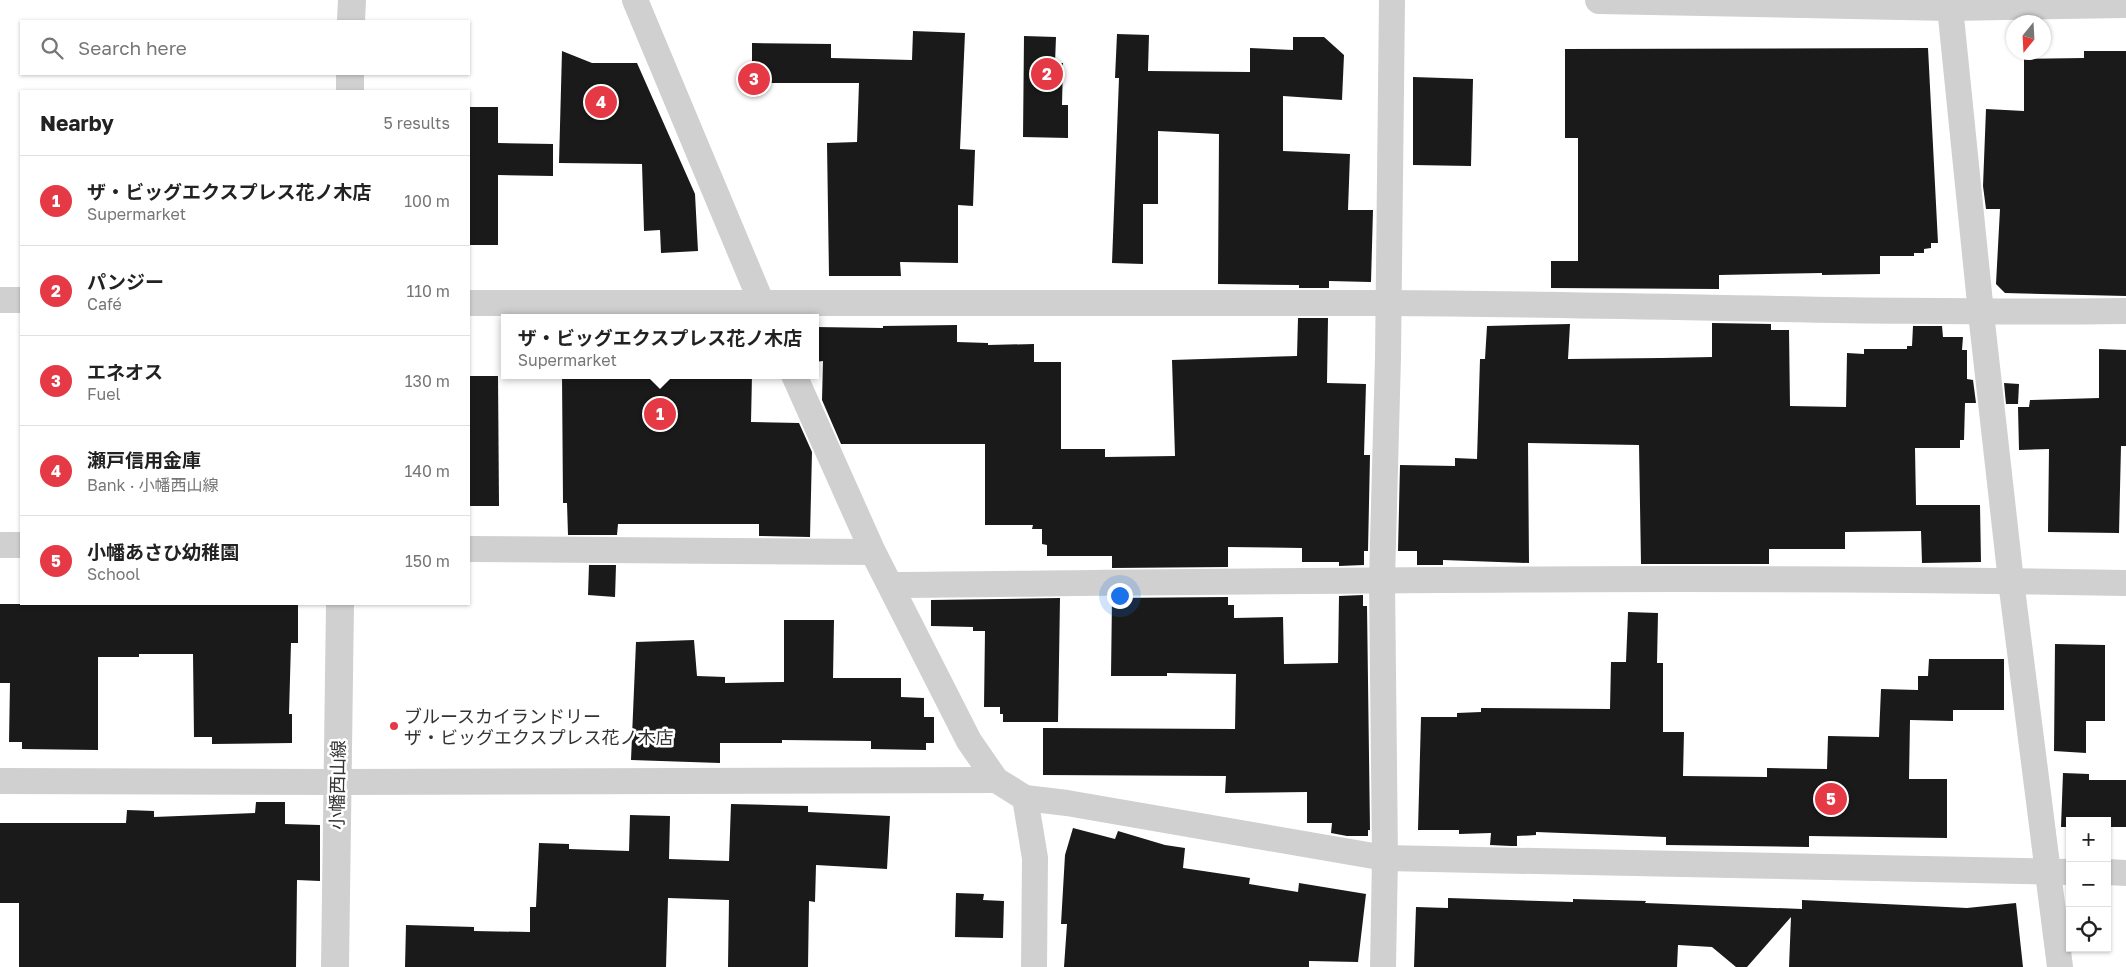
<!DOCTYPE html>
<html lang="en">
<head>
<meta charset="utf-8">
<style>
	body { margin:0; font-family:"Golos Text","Noto Sans JP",sans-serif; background:#f2f2f2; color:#222 }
	.controls { position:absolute; right:15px; bottom:15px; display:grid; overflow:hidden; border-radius:0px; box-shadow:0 1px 4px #0004 }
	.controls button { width:45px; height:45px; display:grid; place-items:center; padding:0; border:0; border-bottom:1px solid #e0e0e0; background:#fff; color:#222; font:25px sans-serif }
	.compass { position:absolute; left:2006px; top:15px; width:45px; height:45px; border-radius:50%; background:#fff; box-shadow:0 1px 4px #0004; rotate:198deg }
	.you { position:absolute; left:1119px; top:595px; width:18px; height:18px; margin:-12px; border:4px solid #fff; border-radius:50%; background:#1a73e8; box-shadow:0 0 0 8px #1a73e833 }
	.badge { display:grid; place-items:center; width:32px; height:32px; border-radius:50%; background:#e63946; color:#fff; font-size:16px; font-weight:700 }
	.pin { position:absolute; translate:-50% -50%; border:2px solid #fff; box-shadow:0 1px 5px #0006 }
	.popup { position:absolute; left:501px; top:314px; width:318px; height:65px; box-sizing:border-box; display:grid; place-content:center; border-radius:0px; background:#fff; filter:drop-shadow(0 1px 4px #0005); font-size:16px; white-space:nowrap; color:#767676 }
	.popup b { font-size:19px; color:#222 }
	.popup::after { content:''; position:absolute; left:50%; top:100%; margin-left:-10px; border:10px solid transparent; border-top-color:#fff }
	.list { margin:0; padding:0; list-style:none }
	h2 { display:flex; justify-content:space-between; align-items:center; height:65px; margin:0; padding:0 20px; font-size:21px }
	h2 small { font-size:16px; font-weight:400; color:#767676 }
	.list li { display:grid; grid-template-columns:32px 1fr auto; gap:15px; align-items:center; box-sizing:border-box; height:90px; padding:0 20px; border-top:1px solid #e0e0e0 }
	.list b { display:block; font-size:19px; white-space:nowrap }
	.list p { margin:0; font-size:16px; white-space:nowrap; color:#767676 }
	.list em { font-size:16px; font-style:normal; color:#767676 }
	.icon { flex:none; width:28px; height:28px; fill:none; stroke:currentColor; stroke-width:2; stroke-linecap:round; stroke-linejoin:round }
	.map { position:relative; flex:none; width:2126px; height:967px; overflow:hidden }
	.search { position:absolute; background:#fff; box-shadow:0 1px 4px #0004; left:20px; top:20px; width:450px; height:55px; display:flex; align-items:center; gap:12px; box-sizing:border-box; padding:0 18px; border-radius:0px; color:#767676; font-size:19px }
	.panel { position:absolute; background:#fff; box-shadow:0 1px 4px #0004; left:20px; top:90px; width:450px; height:515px; border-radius:0px }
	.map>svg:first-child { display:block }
	.building { fill:#1a1a1a }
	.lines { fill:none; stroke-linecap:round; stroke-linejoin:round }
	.minor { stroke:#d0d0d0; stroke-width:26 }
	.tertiary { stroke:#d0d0d0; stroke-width:28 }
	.poi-dot { fill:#e63946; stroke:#fff; stroke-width:2 }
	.labels { text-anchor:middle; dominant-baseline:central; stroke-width:5; stroke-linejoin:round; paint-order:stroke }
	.poi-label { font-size:18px; fill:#333; stroke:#fff; text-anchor:start }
	.street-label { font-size:18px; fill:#333; stroke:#fff }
</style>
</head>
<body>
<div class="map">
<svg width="2126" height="967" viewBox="0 0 2126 967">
	<rect width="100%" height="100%" fill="#fff"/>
	<g class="building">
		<path d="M 913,31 L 965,33 L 960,149 L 975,150 L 973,206 L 958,205 L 958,263 L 900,262 L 901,276 L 829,276 L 827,143 L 857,142 L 859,83 L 752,83 L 752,43 L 831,44 L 831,58 L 912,60 Z"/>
		<path d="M 1117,34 L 1149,35 L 1148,71 L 1250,72 L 1250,48 L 1293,50 L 1293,37 L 1324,37 L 1344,55 L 1342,100 L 1283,96 L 1283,151 L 1350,154 L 1348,210 L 1373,210 L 1371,282 L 1329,281 L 1329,288 L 1299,288 L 1299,285 L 1218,284 L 1219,134 L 1158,131 L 1158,204 L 1143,204 L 1143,264 L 1112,263 L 1119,78 L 1115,78 Z"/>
		<path d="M 1024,36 L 1056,37 L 1055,63 L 1063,63 L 1062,105 L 1068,105 L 1068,138 L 1023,137 Z"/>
		<path d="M 1928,48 L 1938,243 L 1931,243 L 1931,248 L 1924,249 L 1924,253 L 1914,253 L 1914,256 L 1880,256 L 1880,274 L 1822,275 L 1822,273 L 1719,275 L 1719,289 L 1551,288 L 1551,261 L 1578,261 L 1578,138 L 1565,138 L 1565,49 Z"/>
		<path d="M 562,51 L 592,63 L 637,63 L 695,194 L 698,251 L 661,253 L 660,230 L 644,231 L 642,164 L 559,163 Z"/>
		<path d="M 2084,51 L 2126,51 L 2126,296 L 2005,293 L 1996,284 L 2000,209 L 1986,209 L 1983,186 L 1986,109 L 2024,111 L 2024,59 L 2084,58 Z"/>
		<path d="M 1413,77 L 1473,79 L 1471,166 L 1413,165 Z"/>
		<path d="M 469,107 L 498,107 L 498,143 L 553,144 L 553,176 L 498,175 L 498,245 L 469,245 Z"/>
		<path d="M 1298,318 L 1328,318 L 1327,383 L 1366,384 L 1364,455 L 1370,455 L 1368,551 L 1364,551 L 1364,565 L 1339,566 L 1339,562 L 1302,562 L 1302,548 L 1228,547 L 1228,567 L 1112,568 L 1112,556 L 1047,556 L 1047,545 L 1042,544 L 1042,529 L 1032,529 L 1033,525 L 985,525 L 985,444 L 841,444 L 822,400 L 823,361 L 815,362 L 815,327 L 883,328 L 883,326 L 957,325 L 957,342 L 988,343 L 988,345 L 1034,344 L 1034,362 L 1061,362 L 1061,449 L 1105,449 L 1105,457 L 1175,456 L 1172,360 L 1297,356 Z"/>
		<path d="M 1712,323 L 1771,324 L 1771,330 L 1789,330 L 1790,406 L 1846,407 L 1847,353 L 1864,354 L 1864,349 L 1907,349 L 1907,346 L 1912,346 L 1913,326 L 1942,326 L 1943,337 L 1963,337 L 1962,350 L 1967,350 L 1967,379 L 1973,380 L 1976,403 L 1965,403 L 1964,440 L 1960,440 L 1960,448 L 1915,448 L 1916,505 L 1980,505 L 1981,562 L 1922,563 L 1921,531 L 1845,532 L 1845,549 L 1769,549 L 1769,564 L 1641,564 L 1639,445 L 1528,443 L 1529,563 L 1443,560 L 1443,565 L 1417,565 L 1417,551 L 1398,551 L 1400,465 L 1455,466 L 1455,458 L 1477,459 L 1480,359 L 1485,359 L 1487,326 L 1570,324 L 1568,359 L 1662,358 L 1712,357 Z"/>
		<path d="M 2099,349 L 2126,350 L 2126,446 L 2121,446 L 2119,533 L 2048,532 L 2049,449 L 2019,450 L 2018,407 L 2029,407 L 2030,400 L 2099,398 Z"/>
		<path d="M 562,375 L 752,375 L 751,422 L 799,423 L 812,452 L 810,537 L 759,536 L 759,524 L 618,524 L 617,535 L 568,535 L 567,503 L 563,503 Z"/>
		<path d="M 469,376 L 498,376 L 499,506 L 469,506 Z"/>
		<path d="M 2004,383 L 2019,384 L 2018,404 L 2006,404 Z"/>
		<path d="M 589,565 L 616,565 L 615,597 L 588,595 Z"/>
		<path d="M 1363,595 L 1363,606 L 1367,606 L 1370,830 L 1368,830 L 1368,836 L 1347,836 L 1331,833 L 1332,823 L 1307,823 L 1307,792 L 1225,793 L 1226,776 L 1043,775 L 1043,728 L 1235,729 L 1236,674 L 1167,673 L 1167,676 L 1111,676 L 1112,598 L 1228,597 L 1228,605 L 1234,605 L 1234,618 L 1283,617 L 1284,664 L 1338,663 L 1339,596 Z"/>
		<path d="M 1060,598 L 1058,722 L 1003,722 L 1003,714 L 1000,714 L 1000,707 L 984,707 L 985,631 L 973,631 L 973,627 L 931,626 L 931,600 Z"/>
		<path d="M 0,604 L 298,604 L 298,643 L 291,643 L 289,714 L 292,714 L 292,743 L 212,744 L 212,737 L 194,737 L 193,654 L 139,654 L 139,657 L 98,657 L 98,750 L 22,749 L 22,742 L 9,742 L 10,683 L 0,683 Z"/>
		<path d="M 1628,612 L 1658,613 L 1657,663 L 1663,663 L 1663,732 L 1684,732 L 1683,776 L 1767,777 L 1767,768 L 1827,769 L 1828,736 L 1879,737 L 1881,689 L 1918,690 L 1918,676 L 1928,676 L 1929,659 L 2004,659 L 2004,710 L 1953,710 L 1953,721 L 1910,720 L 1909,779 L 1947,779 L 1947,838 L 1809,836 L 1809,847 L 1666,845 L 1666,837 L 1536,832 L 1536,835 L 1517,836 L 1517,846 L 1511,846 L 1490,845 L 1491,833 L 1459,834 L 1459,830 L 1418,830 L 1421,717 L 1457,717 L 1457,713 L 1481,712 L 1481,708 L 1610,709 L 1611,662 L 1626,662 Z"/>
		<path d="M 784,620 L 834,620 L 833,678 L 901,678 L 901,697 L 924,698 L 924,717 L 934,717 L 934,743 L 926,743 L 926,750 L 871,749 L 871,741 L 782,740 L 782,743 L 720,743 L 720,763 L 631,760 L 636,642 L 694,640 L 697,676 L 725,677 L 725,683 L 784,682 Z"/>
		<path d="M 2055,644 L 2105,645 L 2105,721 L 2086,721 L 2086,753 L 2054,751 Z"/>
		<path d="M 2063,773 L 2089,774 L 2089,780 L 2126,780 L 2126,827 L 2107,827 L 2107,821 L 2070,821 L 2070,827 L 2061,827 Z"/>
		<path d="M 256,802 L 285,802 L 285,824 L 320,825 L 320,881 L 297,880 L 296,967 L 19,967 L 19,903 L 0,903 L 0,823 L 126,823 L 127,810 L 154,811 L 154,817 L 255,813 Z"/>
		<path d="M 731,804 L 808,806 L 808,812 L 890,816 L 887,869 L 816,865 L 815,902 L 809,901 L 808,967 L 728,967 L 729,900 L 668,898 L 666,967 L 405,967 L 406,925 L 474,927 L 474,931 L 530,932 L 530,907 L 536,907 L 539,843 L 569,844 L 569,849 L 629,851 L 630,815 L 670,816 L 669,859 L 729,861 Z"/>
		<path d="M 1073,828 L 1115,839 L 1118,831 L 1165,845 L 1185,848 L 1183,868 L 1250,878 L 1249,884 L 1298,892 L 1299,883 L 1366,894 L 1358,962 L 1309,961 L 1309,967 L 1064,967 L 1067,924 L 1061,924 L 1065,855 Z"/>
		<path d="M 956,893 L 984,894 L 983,900 L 1004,901 L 1003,938 L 955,937 Z"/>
		<path d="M 1448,898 L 1573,902 L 1573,899 L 1646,901 L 1645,903 L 1802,909 L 1802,900 L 1967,908 L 2016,903 L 2023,967 L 1789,967 L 1791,917 L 1747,967 L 1736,967 L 1712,947 L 1678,945 L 1677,967 L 1414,967 L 1416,907 L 1448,908 Z"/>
	</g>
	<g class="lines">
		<g class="minor">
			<path d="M 635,0 L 768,318"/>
			<path d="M 1950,7 L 1981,313 L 2011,581 L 2060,967"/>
			<path d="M 0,300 L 21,300"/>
			<path d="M 469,303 C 774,304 1079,302 1385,303 C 1632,304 1879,314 2126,311"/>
			<path d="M 794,375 L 873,552 L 969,741 L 996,780 L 1025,798 L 1035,858 L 1034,967"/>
			<path d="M 0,545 L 21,545"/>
			<path d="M 469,549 L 873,552"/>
			<path d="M 891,585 C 1302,581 1714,575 2126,583"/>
			<path d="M 0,781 L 337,782 L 996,780"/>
			<path d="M 1025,798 L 1067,803 L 1385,858 L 2070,872"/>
			<path d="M 2107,872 L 2126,873"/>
			<path d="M 1383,967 L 1385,858 L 1382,580 L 1388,357 L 1392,0"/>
		</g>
		<g class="tertiary">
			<path d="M 1599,0 L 1950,7 L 2126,4"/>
			<path d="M 351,21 L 352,0"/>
			<path d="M 350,91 L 350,74"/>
			<path d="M 335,967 L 340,604"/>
		</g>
	</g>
	<circle class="poi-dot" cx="394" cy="726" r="5"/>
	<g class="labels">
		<g class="poi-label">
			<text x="404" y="716">ブルースカイランドリー<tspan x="404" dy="21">ザ・ビッグエクスプレス花ノ木店</tspan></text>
		</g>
		<g class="street-label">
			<text transform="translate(337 785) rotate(-89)">小幡西山線</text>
		</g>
	</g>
</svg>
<div class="controls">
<button>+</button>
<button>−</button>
<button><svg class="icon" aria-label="locate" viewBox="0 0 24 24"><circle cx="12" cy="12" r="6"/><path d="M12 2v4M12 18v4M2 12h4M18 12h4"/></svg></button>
</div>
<svg class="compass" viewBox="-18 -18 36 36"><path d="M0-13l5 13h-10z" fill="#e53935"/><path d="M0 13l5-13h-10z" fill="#767676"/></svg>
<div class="you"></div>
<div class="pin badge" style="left:660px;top:414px">1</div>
<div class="popup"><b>ザ・ビッグエクスプレス花ノ木店</b>Supermarket</div>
<div class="pin badge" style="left:1047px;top:74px">2</div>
<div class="pin badge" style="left:754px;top:79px">3</div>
<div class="pin badge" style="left:601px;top:102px">4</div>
<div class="pin badge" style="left:1831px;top:799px">5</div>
<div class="search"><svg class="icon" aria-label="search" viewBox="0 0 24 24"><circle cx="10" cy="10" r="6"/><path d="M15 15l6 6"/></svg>Search here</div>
<section class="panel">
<h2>Nearby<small>5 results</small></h2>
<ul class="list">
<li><span class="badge">1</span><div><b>ザ・ビッグエクスプレス花ノ木店</b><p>Supermarket</p></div><em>100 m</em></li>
<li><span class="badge">2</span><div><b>パンジー</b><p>Café</p></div><em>110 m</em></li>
<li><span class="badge">3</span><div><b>エネオス</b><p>Fuel</p></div><em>130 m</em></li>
<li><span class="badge">4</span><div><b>瀬戸信用金庫</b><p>Bank · 小幡西山線</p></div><em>140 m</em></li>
<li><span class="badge">5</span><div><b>小幡あさひ幼稚園</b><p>School</p></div><em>150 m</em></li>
</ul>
</section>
</div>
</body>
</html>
